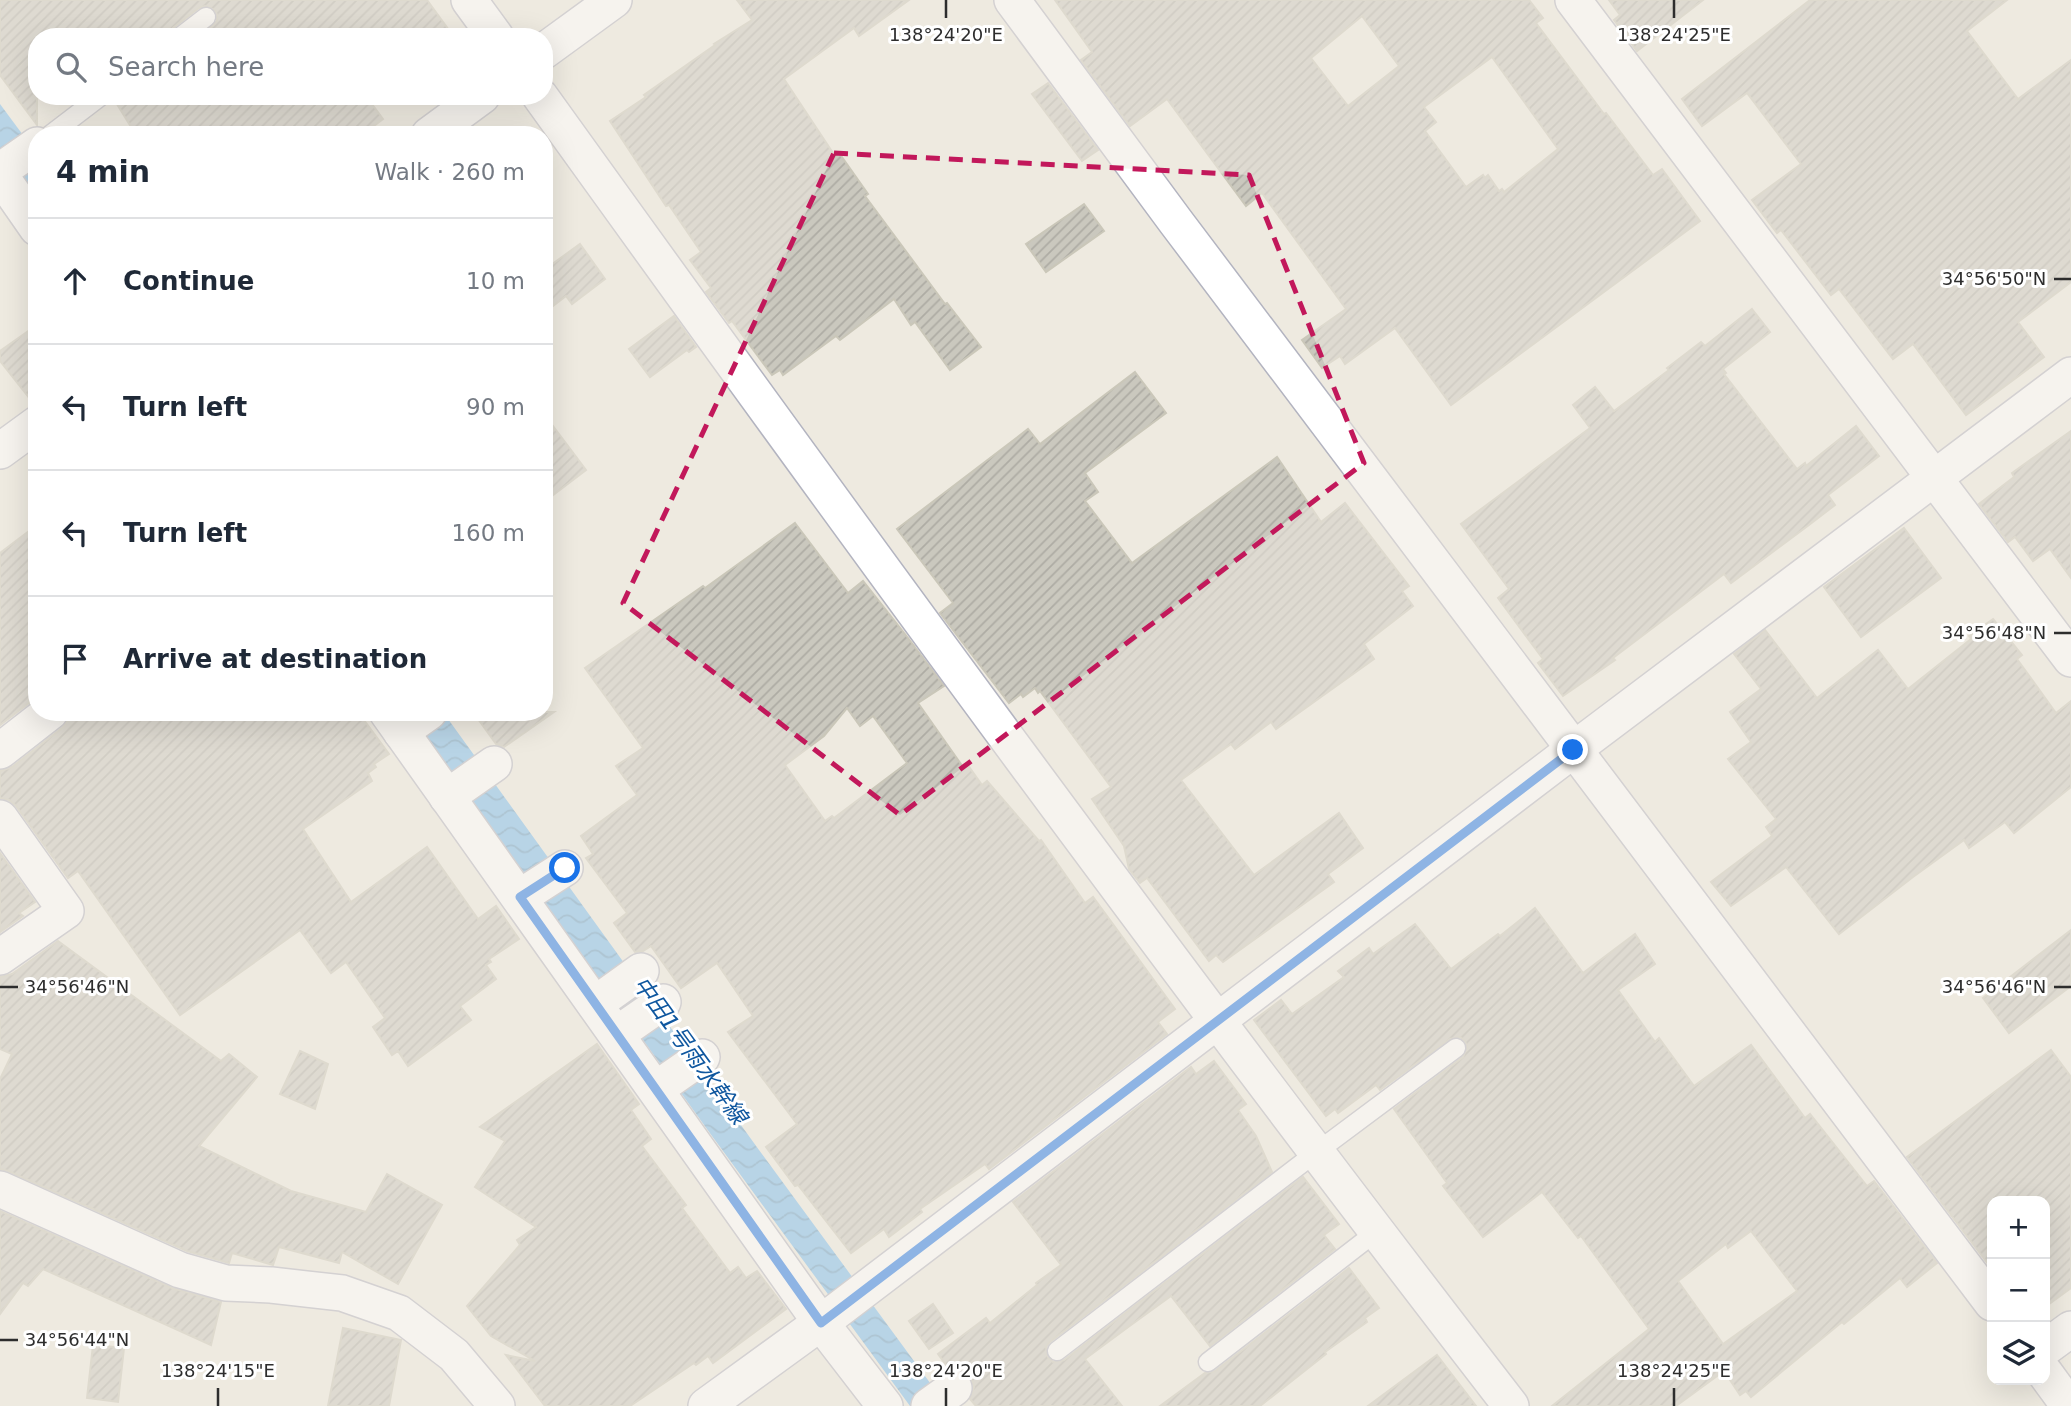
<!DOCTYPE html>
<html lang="en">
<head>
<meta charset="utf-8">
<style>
	body { margin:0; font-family:"DejaVu Sans","Noto Sans JP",sans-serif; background:#f6f6f7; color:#1f2937 }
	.controls { position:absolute; right:21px; bottom:21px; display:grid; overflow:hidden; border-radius:14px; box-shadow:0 7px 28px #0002 }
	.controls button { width:63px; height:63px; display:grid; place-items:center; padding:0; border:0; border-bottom:2px solid #e0e1e3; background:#fff; color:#1f2937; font:35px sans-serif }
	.stop { position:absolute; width:21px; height:21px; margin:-16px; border:5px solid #1a73e8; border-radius:50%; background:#fff }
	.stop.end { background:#1a73e8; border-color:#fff; box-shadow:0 2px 7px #0008 }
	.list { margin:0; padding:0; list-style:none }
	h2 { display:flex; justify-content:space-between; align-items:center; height:91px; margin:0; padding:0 28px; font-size:30px }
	h2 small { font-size:23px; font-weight:400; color:#747a83 }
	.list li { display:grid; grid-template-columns:46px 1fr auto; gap:21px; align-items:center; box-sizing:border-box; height:126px; padding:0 28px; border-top:2px solid #e0e1e3 }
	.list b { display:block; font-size:26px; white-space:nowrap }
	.list em { font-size:23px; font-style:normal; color:#747a83 }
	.icon { flex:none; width:38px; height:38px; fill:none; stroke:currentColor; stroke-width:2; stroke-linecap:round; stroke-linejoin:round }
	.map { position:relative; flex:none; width:2071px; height:1406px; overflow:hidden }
	.search { position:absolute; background:#fff; box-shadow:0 7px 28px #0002; left:28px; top:28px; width:525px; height:77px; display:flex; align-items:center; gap:18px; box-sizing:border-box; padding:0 24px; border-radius:28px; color:#747a83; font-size:26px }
	.panel { position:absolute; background:#fff; box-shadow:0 7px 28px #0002; left:28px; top:126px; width:525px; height:595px; border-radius:28px }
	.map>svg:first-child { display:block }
	.water { fill:url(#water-waves) }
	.building { fill:url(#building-hatch); stroke:#cac7b9; stroke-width:2; fill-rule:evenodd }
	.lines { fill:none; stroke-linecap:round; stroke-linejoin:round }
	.service-casing { stroke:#b3b4c0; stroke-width:21 }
	.minor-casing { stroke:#b3b4c0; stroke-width:38 }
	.service { stroke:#fff; stroke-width:18 }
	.minor { stroke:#fff; stroke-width:35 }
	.route { stroke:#1a73e8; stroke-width:9 }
	.marked { fill:none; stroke:#c2185b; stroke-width:5; stroke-dasharray:14 9; stroke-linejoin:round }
	.ticks { fill:none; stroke:#2d2d2d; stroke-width:2.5 }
	.labels { text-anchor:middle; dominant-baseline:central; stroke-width:6; stroke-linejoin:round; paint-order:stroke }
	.water-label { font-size:23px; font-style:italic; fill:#0f579f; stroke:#fff }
	.ticks-label { font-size:18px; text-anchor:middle; fill:#2d2d2d; stroke:#fff; stroke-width:6; stroke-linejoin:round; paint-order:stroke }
</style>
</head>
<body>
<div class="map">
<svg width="2071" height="1406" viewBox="0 0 2071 1406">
	<defs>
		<pattern id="water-waves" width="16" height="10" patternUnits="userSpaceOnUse" patternTransform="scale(1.75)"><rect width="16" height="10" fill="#75bbee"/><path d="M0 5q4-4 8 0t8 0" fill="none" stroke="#6098c1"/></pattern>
		<pattern id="building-hatch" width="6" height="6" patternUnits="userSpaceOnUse" patternTransform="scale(1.75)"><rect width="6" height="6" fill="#cac8be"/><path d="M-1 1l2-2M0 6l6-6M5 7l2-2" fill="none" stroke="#aeaca4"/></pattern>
	</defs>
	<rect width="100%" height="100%" fill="#eeeae0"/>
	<g class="water">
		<path d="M 0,104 L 37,154 L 37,204 L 0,154 Z"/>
		<path d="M 407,712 L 443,712 L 759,1150 L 947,1406 L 910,1406 L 712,1136 Z"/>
	</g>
	<g class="building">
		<path d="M 0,0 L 427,0 L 454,37 L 199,37 L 217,21 L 217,15 L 215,10 L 205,6 L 199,8 L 173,28 L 169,37 L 37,37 L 37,125 L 0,75 Z"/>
		<path d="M 737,0 L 909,0 L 859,36 L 854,28 L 784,79 L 835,156 L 839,153 L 868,194 L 865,196 L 945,304 L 947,303 L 981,347 L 950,370 L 915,322 L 911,325 L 894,299 L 840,340 L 836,336 L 783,375 L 780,370 L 772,375 L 732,321 L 729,323 L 706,292 L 711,288 L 690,260 L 701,252 L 669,205 L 666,206 L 610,121 L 646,97 L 644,95 L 715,45 L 714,44 L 752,20 Z"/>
		<path d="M 1055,0 L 1529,0 L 1543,18 L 1536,23 L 1604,114 L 1606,113 L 1653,175 L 1662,169 L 1700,221 L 1451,405 L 1395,328 L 1345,364 L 1340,356 L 1322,368 L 1302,340 L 1346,309 L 1262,193 L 1246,206 L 1167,99 L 1130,126 L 1081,60 L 1092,52 ZM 1362,16 L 1399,66 L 1348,106 L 1311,58 ZM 1492,57 L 1558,149 L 1504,192 L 1502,189 L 1499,191 L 1488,175 L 1485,178 L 1483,175 L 1466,187 L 1425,131 L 1436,122 L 1424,107 Z"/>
		<path d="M 1609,0 L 1703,0 L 1637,51 L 1614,20 L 1620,15 Z"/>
		<path d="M 1810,0 L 2007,0 L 1967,31 L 2018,99 L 2071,60 L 2071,282 L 2018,322 L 2044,357 L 1966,415 L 1913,344 L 1893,359 L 1839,289 L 1831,295 L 1781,230 L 1777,233 L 1752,200 L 1801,164 L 1747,93 L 1702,126 L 1682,99 Z"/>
		<path d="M 1048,83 L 1098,150 L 1082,161 L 1032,94 Z"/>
		<path d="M 112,96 L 366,96 L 383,119 L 362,135 L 136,135 Z"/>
		<path d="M 1084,204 L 1104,231 L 1046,272 L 1026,244 Z"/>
		<path d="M 580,244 L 605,279 L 572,304 L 566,296 L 544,313 L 544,270 Z"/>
		<path d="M 1752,309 L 1770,332 L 1723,369 L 1726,373 L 1724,374 L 1797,469 L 1805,463 L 1806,466 L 1856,426 L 1879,456 L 1828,495 L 1835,505 L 1809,525 L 1731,583 L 1724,574 L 1613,658 L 1615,660 L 1563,696 L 1538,663 L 1543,659 L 1498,598 L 1509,589 L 1461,524 L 1590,428 L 1573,405 L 1595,387 L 1614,411 L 1669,370 L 1667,368 L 1701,342 L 1705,346 Z"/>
		<path d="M 674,316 L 696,347 L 689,352 L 687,350 L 650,377 L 629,349 Z"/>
		<path d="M 37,325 L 37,404 L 34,404 L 0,361 L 0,351 Z"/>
		<path d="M 1135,372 L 1166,413 L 1085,473 L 1098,492 L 1085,501 L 1132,563 L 1277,457 L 1321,522 L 1345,503 L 1409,586 L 1402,591 L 1413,606 L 1364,644 L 1374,659 L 1276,729 L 1271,722 L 1235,749 L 1231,744 L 1181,780 L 1254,875 L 1339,813 L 1363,848 L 1328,874 L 1334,882 L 1223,962 L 1216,955 L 1209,961 L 1147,878 L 1140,883 L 1129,869 L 1124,846 L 1092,799 L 1111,787 L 1040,691 L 1038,693 L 1035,688 L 1023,697 L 1021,694 L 1009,703 L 940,613 L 953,603 L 897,529 L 1028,429 L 1040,444 Z"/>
		<path d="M 544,414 L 586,470 L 544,502 Z"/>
		<path d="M 2071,431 L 2071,578 L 2050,549 L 2033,561 L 2015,537 L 2008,542 L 1979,504 L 2014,477 L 2012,473 Z"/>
		<path d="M 795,523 L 848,593 L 863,581 L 908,638 L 944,686 L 918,703 L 963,767 L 967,764 L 982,785 L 987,781 L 1039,841 L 1041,840 L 1085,903 L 1093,897 L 1175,1009 L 1158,1022 L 1167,1034 L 989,1169 L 985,1164 L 920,1209 L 922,1212 L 889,1237 L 884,1229 L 851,1253 L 798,1185 L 795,1186 L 766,1147 L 797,1124 L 728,1032 L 753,1016 L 717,963 L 681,988 L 651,946 L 643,951 L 635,952 L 614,923 L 627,913 L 586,858 L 593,854 L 581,836 L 637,795 L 616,766 L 643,748 L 585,668 L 703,586 L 705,588 ZM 847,708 L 860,726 L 873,716 L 907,763 L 834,818 L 832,816 L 825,821 L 785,765 L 824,736 Z"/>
		<path d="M 37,525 L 37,697 L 0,725 L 0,553 Z"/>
		<path d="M 1904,528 L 1941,578 L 1861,637 L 1824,587 Z"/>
		<path d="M 1993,619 L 2022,655 L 2017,659 L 2056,713 L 2071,701 L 2071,787 L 2014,833 L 2005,822 L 1969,848 L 1964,840 L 1913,877 L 1839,934 L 1786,867 L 1731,906 L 1711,882 L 1772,836 L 1766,827 L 1776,819 L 1728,759 L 1751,742 L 1730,712 L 1761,689 L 1734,654 L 1765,630 L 1817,698 L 1878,650 L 1908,689 L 1971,639 L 1969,636 Z"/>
		<path d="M 70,712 L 358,712 L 389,754 L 374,764 L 376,767 L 368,773 L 372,781 L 303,829 L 351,902 L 427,847 L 478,919 L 496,906 L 519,939 L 489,959 L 491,962 L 486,965 L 496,979 L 460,1006 L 471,1020 L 408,1066 L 398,1051 L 392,1055 L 373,1027 L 385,1018 L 346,962 L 331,973 L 300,930 L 180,1015 L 78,871 L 68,878 L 16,806 L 9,800 L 0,798 L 0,771 L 12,767 L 62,728 L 68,720 Z"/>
		<path d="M 473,712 L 554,712 L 504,747 L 496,744 Z"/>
		<path d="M 0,853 L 35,902 L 19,913 L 23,916 L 0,932 Z"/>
		<path d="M 1535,908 L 1583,973 L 1635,934 L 1655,964 L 1618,990 L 1655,1042 L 1659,1038 L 1694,1086 L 1751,1045 L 1805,1118 L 1810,1114 L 1867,1186 L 1874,1181 L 1937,1263 L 1907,1287 L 1900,1278 L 1844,1324 L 1842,1322 L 1751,1397 L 1746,1391 L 1740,1395 L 1724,1371 L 1676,1406 L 1552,1406 L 1649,1329 L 1581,1236 L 1578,1238 L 1542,1192 L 1483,1237 L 1443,1186 L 1447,1183 L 1394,1109 L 1463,1057 L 1467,1047 L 1465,1041 L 1460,1037 L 1450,1039 L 1380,1090 L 1376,1085 L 1338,1113 L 1335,1109 L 1326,1116 L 1254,1020 L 1281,1000 L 1292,1014 L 1344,977 L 1338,971 L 1369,948 L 1373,954 L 1415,924 L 1451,969 L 1498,934 L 1500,936 ZM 1751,1231 L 1797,1291 L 1723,1344 L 1678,1281 L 1726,1244 L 1728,1248 Z"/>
		<path d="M 2071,930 L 2071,986 L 2009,1033 L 1983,998 Z"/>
		<path d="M 58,941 L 221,1061 L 229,1054 L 257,1077 L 199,1146 L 291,1191 L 366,1212 L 387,1174 L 442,1205 L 398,1284 L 342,1252 L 339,1263 L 279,1247 L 273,1265 L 232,1253 L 229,1263 L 187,1251 L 8,1171 L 0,1169 L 0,1079 L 12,1054 L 0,1049 L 0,977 L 12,974 Z"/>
		<path d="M 597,1044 L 639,1104 L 631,1110 L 651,1139 L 642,1146 L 686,1205 L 682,1208 L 730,1273 L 738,1267 L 746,1278 L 757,1271 L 786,1309 L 713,1363 L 708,1356 L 696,1365 L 694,1363 L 630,1406 L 545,1406 L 506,1355 L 535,1361 L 491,1336 L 467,1306 L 520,1245 L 517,1240 L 536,1227 L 475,1187 L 505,1141 L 480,1127 Z"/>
		<path d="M 2051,1050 L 2071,1077 L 2071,1288 L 2045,1307 L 2045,1201 L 1992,1201 L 1992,1269 L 1907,1157 Z"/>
		<path d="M 300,1051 L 328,1064 L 315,1109 L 280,1094 Z"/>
		<path d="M 1214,1061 L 1246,1104 L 1238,1110 L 1256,1136 L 1272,1172 L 1050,1342 L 1046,1347 L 1048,1357 L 1053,1362 L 1064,1360 L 1303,1177 L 1339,1224 L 1324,1235 L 1335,1249 L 1210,1346 L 1171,1296 L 1131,1325 L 1085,1359 L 1122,1406 L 976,1406 L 970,1399 L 974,1387 L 970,1376 L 962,1369 L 949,1369 L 938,1354 L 986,1318 L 990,1323 L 1037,1285 L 1036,1283 L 1061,1265 L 1013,1202 L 1191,1067 L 1196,1074 Z"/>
		<path d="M 0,1211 L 172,1288 L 221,1302 L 211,1345 L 43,1269 L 28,1286 L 23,1283 L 0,1314 Z"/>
		<path d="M 1349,1268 L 1379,1308 L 1365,1318 L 1367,1322 L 1325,1352 L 1326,1354 L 1260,1406 L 1160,1406 L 1205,1373 L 1215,1371 Z"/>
		<path d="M 933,1304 L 953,1333 L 929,1349 L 909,1321 Z"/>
		<path d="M 343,1328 L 401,1340 L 389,1406 L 328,1406 Z"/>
		<path d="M 93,1345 L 124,1348 L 118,1402 L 87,1398 Z"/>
		<path d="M 1437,1355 L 1476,1406 L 1368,1406 Z"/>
	</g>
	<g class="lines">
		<g class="service-casing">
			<g id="service">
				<path d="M 180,37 L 206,17"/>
				<path d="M 50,135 L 101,96"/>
				<path d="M 1057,1351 L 1318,1151 L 1456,1048"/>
				<path d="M 1208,1362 L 1376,1232"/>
			</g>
		</g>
		<g class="minor-casing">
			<g id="minor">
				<path d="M 469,0 L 496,37"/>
				<path d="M 1012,0 L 1176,222 L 1992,1303"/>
				<path d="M 1573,0 L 2071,659"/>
				<path d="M 544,51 L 614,0"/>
				<path d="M 540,96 C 857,537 1178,976 1511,1406"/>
				<path d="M 429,135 L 482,96"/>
				<path d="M 0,171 L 37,145"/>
				<path d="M 0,175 L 37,228"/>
				<path d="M 0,451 L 37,424"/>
				<path d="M 387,712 L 821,1323 L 885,1406"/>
				<path d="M 401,732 L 429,712"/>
				<path d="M 0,751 L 50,712"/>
				<path d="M 447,797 L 494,764"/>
				<path d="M 0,818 L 66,911 L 0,957"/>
				<path d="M 520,897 L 565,868"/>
				<path d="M 595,1004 L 641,971"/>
				<path d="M 617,1034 L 663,1002"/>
				<path d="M 656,1089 L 702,1057"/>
				<path d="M 0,1189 L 180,1270 L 226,1283 L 271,1285 L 342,1293 L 399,1313 L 454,1355 L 497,1406"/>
				<path d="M 2045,1348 L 2071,1329"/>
				<path d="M 2045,1373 L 2069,1406"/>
				<path d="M 706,1406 L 834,1313 L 1573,750 L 2071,375"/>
				<path d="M 929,1406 L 954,1388"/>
			</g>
		</g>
		<use href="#service" class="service"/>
		<use href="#minor" class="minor"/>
	</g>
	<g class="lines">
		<path class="route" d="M 565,868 L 520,897 L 821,1323 L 1573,750"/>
	</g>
	<path d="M0 0H2071V1406H0ZM 834,153 L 1249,175 L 1364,463 L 900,815 L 623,603 Z" fill="#eeeae0" fill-opacity=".55" fill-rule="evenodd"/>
	<path class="marked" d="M 834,153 L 1249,175 L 1364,463 L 900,815 L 623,603 Z"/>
	<path class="ticks" d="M 946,0 L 946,18M 1674,0 L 1674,18M 2054,279 L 2071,279M 2054,633 L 2071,633M 0,987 L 18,987M 2054,987 L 2071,987M 0,1340 L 18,1340M 218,1388 L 218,1406M 946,1388 L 946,1406M 1674,1388 L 1674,1406"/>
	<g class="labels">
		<g class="water-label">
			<text transform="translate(690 1050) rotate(54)">中田1号雨水幹線</text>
		</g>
	</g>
	<g class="ticks-label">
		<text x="946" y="41">138°24'20"E</text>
		<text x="1674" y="41">138°24'25"E</text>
		<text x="1994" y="285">34°56'50"N</text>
		<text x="1994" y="639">34°56'48"N</text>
		<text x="77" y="993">34°56'46"N</text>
		<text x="1994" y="993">34°56'46"N</text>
		<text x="77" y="1346">34°56'44"N</text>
		<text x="218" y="1377">138°24'15"E</text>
		<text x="946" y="1377">138°24'20"E</text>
		<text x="1674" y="1377">138°24'25"E</text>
	</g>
</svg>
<div class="controls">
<button>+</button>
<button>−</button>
<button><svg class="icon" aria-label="layers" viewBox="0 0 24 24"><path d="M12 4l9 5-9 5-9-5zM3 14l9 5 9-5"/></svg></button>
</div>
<div class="stop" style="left:565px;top:868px"></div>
<div class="stop end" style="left:1573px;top:750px"></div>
<div class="search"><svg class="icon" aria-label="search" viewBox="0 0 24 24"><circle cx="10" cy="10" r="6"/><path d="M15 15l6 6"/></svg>Search here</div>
<section class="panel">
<h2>4 min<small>Walk · 260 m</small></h2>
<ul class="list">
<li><svg class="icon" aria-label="ahead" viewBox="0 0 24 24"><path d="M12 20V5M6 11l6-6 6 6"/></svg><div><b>Continue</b></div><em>10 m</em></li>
<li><svg class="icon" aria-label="left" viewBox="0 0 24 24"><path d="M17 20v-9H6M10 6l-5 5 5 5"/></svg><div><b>Turn left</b></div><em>90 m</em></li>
<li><svg class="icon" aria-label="left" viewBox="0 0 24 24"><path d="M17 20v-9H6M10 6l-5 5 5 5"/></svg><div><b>Turn left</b></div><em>160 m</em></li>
<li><svg class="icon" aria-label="arrive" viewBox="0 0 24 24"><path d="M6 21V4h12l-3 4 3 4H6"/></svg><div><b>Arrive at destination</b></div></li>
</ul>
</section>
</div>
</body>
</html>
